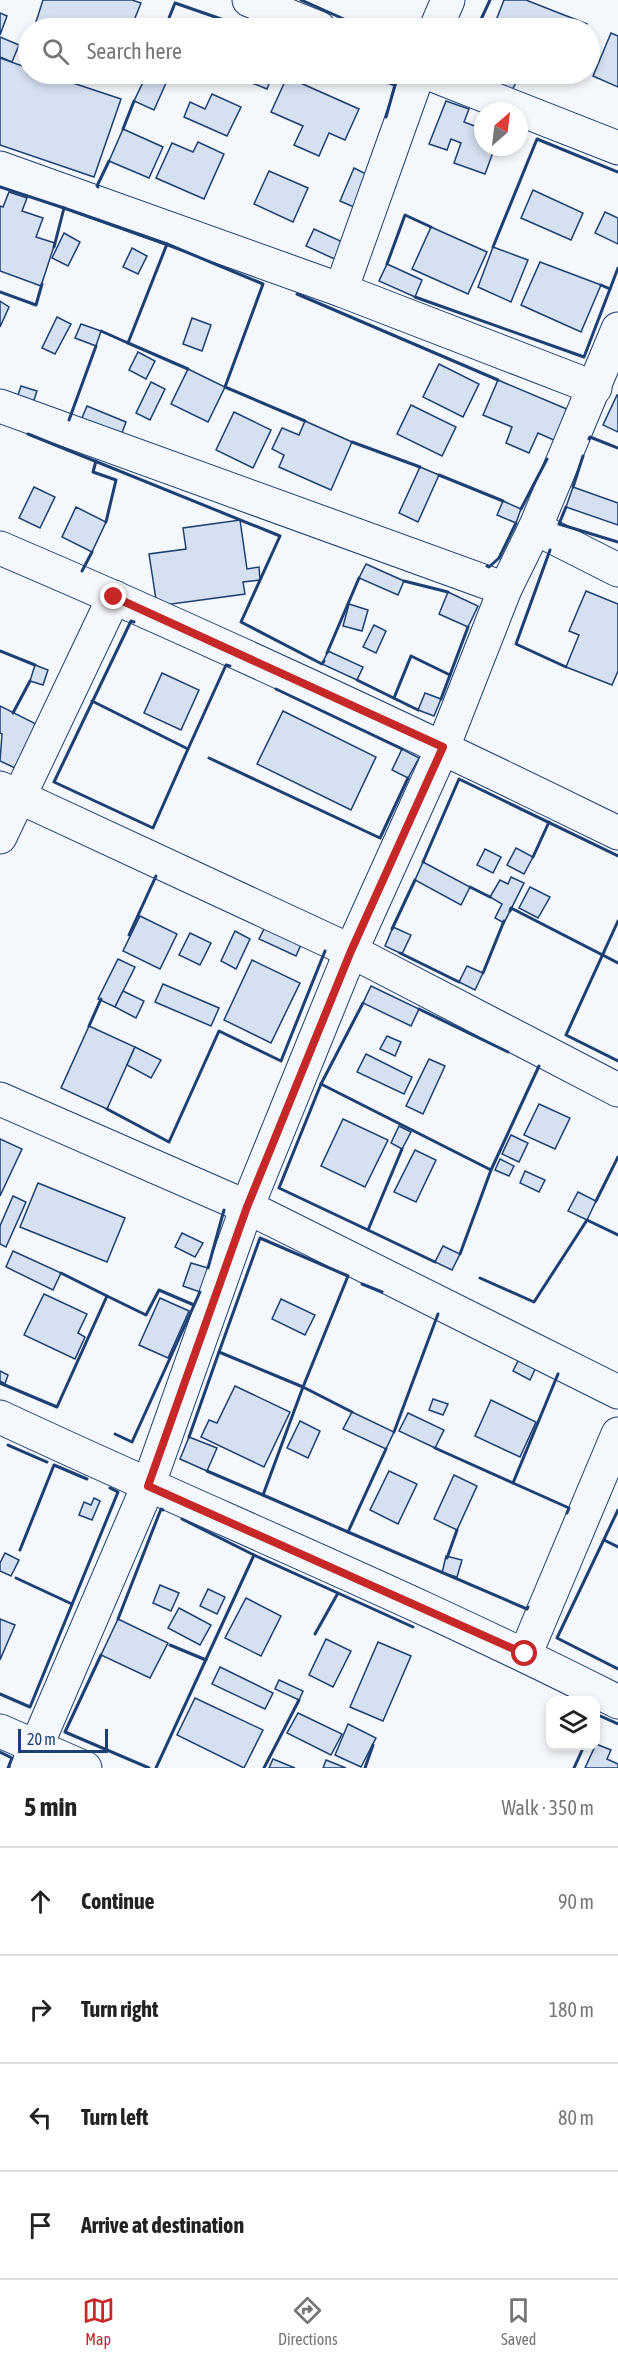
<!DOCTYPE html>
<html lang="en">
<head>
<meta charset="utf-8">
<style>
	body { margin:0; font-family:"Asap Condensed",sans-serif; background:#f2f2f2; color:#222 }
	.controls { position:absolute; right:18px; bottom:18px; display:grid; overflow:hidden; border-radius:12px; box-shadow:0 3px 9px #0003 }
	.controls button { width:54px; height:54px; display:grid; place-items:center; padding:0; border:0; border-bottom:2px solid #e0e0e0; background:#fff; color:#222; font:30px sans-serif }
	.compass { position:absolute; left:474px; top:102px; width:54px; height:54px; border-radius:50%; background:#fff; box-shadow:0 3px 9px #0003; rotate:28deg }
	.scale { position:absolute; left:18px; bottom:15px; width:90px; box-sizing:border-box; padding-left:6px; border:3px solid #1d3f73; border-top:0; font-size:16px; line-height:21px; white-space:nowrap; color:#1d3f73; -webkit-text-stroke:4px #f4f7fb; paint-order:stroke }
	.stop { position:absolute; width:18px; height:18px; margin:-14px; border:4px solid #c62828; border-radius:50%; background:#fff }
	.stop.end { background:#c62828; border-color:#fff; box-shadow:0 2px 6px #0008 }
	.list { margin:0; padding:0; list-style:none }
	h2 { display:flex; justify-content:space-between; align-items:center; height:78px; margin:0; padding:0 24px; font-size:26px }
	h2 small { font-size:20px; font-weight:400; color:#767676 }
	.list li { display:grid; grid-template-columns:39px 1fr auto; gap:18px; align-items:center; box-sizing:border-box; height:108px; padding:0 24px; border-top:2px solid #e0e0e0 }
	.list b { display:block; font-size:22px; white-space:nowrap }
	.list em { font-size:20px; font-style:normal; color:#767676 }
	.icon { flex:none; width:33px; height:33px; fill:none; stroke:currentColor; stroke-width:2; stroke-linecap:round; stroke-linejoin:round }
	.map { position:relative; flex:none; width:618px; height:1768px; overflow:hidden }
	.search { position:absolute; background:#fff; box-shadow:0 3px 9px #0003; left:18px; right:18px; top:18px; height:66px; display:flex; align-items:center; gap:15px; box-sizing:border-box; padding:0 21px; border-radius:33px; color:#767676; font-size:22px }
	.sheet { height:510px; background:#fff }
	nav { display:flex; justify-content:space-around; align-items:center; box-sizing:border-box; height:84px; border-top:2px solid #e0e0e0; background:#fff; font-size:16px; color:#767676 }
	nav a { display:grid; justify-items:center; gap:3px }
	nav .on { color:#c62828 }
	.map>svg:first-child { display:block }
	.building { fill:#d5e0f0; stroke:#1d3f73; stroke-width:1.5 }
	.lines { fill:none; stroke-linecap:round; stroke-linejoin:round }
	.minor-casing { stroke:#1d3f73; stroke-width:35 }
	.minor { stroke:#f4f7fb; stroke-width:33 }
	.wall { stroke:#1d3f73; stroke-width:3 }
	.route { stroke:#c62828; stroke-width:8 }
</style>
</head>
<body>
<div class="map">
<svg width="618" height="1768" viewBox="0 0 618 1768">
	<rect width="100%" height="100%" fill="#f4f7fb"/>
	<g class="building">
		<path d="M 43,0 L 132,0 L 141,3 L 131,28 L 34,28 Z"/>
		<path d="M 504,0 L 526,0 L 587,24 L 585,28 L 493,28 Z"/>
		<path d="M 0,13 L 7,16 L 0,35 Z"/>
		<path d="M 611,33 L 618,36 L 618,87 L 593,76 Z"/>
		<path d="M 0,37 L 19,45 L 12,62 L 0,57 Z"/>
		<path d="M 0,58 L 28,68 L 28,74 L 46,74 L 121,99 L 94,177 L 0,145 Z"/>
		<path d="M 147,74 L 170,74 L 154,110 L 134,101 Z"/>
		<path d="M 256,74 L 273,74 L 267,89 L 252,83 Z"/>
		<path d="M 497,74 L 521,74 L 512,90 L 493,80 Z"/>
		<path d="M 287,77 L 359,109 L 345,140 L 329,133 L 319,156 L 294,145 L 303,126 L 271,112 Z"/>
		<path d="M 212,94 L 241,107 L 227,136 L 184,117 L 190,102 L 205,109 Z"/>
		<path d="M 446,101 L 469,109 L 464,122 L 483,129 L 483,147 L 495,147 L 485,174 L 454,163 L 461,143 L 451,139 L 447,150 L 429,144 Z"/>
		<path d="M 123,129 L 163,147 L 149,178 L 109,161 Z"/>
		<path d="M 198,142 L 224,154 L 204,199 L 156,178 L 172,143 L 193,152 Z"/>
		<path d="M 354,168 L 368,175 L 354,207 L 340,201 Z"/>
		<path d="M 269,171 L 308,188 L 293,222 L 254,204 Z"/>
		<path d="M 533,190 L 583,213 L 571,240 L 521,218 Z"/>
		<path d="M 9,192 L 27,198 L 22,211 L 43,218 L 36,237 L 55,243 L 41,286 L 0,271 L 0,206 L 3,207 Z"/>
		<path d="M 605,212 L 618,218 L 618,244 L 595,233 Z"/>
		<path d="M 431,227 L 487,252 L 468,294 L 412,269 Z"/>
		<path d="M 314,229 L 347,244 L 339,261 L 306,246 Z"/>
		<path d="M 64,233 L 80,242 L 68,266 L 52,258 Z"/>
		<path d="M 493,247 L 528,260 L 511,302 L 478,287 Z"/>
		<path d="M 132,248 L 147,256 L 138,274 L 123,267 Z"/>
		<path d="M 540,262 L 601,285 L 581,332 L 521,305 Z"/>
		<path d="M 387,264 L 422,280 L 415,297 L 379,281 Z"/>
		<path d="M 0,301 L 9,307 L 0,327 Z"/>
		<path d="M 57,317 L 71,324 L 55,354 L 42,348 Z"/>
		<path d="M 192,318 L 211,325 L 202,351 L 183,344 Z"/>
		<path d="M 81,324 L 101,331 L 96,346 L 75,338 Z"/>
		<path d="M 138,352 L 155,361 L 146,379 L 129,370 Z"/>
		<path d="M 439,364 L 479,384 L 463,417 L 423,397 Z"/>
		<path d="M 188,369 L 225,387 L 208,422 L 171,404 Z"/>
		<path d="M 498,380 L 569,410 L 556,441 L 538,433 L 529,453 L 506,443 L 512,427 L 483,415 Z"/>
		<path d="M 151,382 L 165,389 L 150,420 L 136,413 Z"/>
		<path d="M 21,386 L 37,391 L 32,406 L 16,401 Z"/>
		<path d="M 617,395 L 618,395 L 618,432 L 603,425 Z"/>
		<path d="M 411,405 L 456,427 L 442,456 L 397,434 Z"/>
		<path d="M 87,406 L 126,422 L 119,441 L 79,425 Z"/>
		<path d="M 234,412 L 271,430 L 253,468 L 216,450 Z"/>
		<path d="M 305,421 L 352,442 L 331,490 L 279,467 L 284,455 L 272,449 L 282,428 L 299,435 Z"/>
		<path d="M 420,467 L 439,475 L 418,522 L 399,513 Z"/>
		<path d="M 34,487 L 55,497 L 40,528 L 19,518 Z"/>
		<path d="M 573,487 L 618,503 L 618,525 L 566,507 Z"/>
		<path d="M 503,501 L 521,509 L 516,523 L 497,515 Z"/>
		<path d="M 76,507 L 106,522 L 92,552 L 62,537 Z"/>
		<path d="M 240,520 L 247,569 L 259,567 L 260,580 L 243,582 L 245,594 L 157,606 L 149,554 L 186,549 L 183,528 Z"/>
		<path d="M 366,564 L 404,581 L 398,595 L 359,578 Z"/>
		<path d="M 586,591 L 618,604 L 618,671 L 612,685 L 566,667 L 579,635 L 569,631 Z"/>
		<path d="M 448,592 L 478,606 L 468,627 L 439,614 Z"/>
		<path d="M 349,604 L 368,610 L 362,631 L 343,626 Z"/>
		<path d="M 374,625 L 386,631 L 376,653 L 363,647 Z"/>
		<path d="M 328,651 L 363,667 L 357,680 L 322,664 Z"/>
		<path d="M 35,665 L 48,670 L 43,685 L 30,681 Z"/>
		<path d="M 162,673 L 199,690 L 181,730 L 144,713 Z"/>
		<path d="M 425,693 L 441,699 L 434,716 L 418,710 Z"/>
		<path d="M 0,706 L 36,724 L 15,768 L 0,761 L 2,734 L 0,733 Z"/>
		<path d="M 283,711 L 376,757 L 351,810 L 257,764 Z"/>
		<path d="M 402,749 L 419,758 L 408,778 L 392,770 Z"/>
		<path d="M 516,848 L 533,857 L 524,874 L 507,865 Z"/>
		<path d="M 485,849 L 501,857 L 493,873 L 477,865 Z"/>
		<path d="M 423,862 L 470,887 L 461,905 L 415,880 Z"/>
		<path d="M 511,877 L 524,883 L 504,923 L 495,918 L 502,904 L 490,897 L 500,880 L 508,884 Z"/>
		<path d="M 530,887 L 550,897 L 538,918 L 519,908 Z"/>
		<path d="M 140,916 L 177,934 L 160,969 L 123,951 Z"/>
		<path d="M 267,923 L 303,940 L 296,956 L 259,939 Z"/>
		<path d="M 393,927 L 411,935 L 402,954 L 385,946 Z"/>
		<path d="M 235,931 L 250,939 L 236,969 L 221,961 Z"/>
		<path d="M 190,933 L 211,943 L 200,965 L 179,955 Z"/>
		<path d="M 118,959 L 135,967 L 115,1007 L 98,999 Z"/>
		<path d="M 252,960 L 300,983 L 271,1043 L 224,1020 Z"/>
		<path d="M 467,966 L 483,973 L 475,990 L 459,982 Z"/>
		<path d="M 163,984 L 219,1008 L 211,1026 L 155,1002 Z"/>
		<path d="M 371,986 L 419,1009 L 411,1026 L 363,1003 Z"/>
		<path d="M 123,991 L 144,1001 L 136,1018 L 115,1007 Z"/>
		<path d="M 89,1026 L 135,1047 L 107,1109 L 61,1088 Z"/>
		<path d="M 387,1036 L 401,1042 L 395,1056 L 380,1049 Z"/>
		<path d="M 135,1047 L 161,1060 L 151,1078 L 127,1065 Z"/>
		<path d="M 366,1054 L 412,1077 L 404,1094 L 357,1072 Z"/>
		<path d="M 429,1059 L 445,1066 L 423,1114 L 406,1106 Z"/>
		<path d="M 539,1104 L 570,1118 L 555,1149 L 524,1135 Z"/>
		<path d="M 343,1119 L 388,1140 L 365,1187 L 321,1166 Z"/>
		<path d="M 399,1126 L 411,1132 L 402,1149 L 391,1143 Z"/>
		<path d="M 511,1135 L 528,1143 L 519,1162 L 502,1154 Z"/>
		<path d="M 0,1139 L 22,1149 L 0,1196 Z"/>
		<path d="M 415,1150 L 436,1160 L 416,1202 L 394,1192 Z"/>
		<path d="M 500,1159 L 514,1166 L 509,1176 L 495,1170 Z"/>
		<path d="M 525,1171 L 545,1180 L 539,1192 L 520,1183 Z"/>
		<path d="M 38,1183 L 125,1218 L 107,1262 L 20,1227 Z"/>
		<path d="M 578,1192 L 596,1201 L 587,1220 L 568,1211 Z"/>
		<path d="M 13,1196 L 26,1202 L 6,1247 L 0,1244 L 0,1226 Z"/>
		<path d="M 182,1233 L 203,1243 L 195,1257 L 175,1247 Z"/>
		<path d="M 443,1246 L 460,1254 L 452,1270 L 435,1262 Z"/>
		<path d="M 13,1251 L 61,1273 L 53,1290 L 6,1267 Z"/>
		<path d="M 191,1263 L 208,1268 L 200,1292 L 183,1286 Z"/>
		<path d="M 44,1294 L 87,1314 L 78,1333 L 85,1337 L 75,1359 L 24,1335 Z"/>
		<path d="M 160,1298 L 189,1311 L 168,1358 L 139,1345 Z"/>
		<path d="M 281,1299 L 315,1315 L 305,1335 L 272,1319 Z"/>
		<path d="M 522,1353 L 539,1361 L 530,1380 L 513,1371 Z"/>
		<path d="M 0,1371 L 8,1375 L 5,1384 L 0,1381 Z"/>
		<path d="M 235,1386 L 290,1412 L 264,1467 L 201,1437 L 209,1420 L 217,1423 Z"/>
		<path d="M 433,1399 L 448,1404 L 443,1415 L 429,1410 Z"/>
		<path d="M 491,1400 L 536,1422 L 520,1457 L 475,1436 Z"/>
		<path d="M 352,1412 L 394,1432 L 386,1449 L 343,1429 Z"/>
		<path d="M 408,1413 L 444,1430 L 435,1448 L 399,1431 Z"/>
		<path d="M 300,1421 L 320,1431 L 308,1458 L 287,1448 Z"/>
		<path d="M 189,1437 L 217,1448 L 207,1471 L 180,1459 Z"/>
		<path d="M 389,1471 L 417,1484 L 398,1524 L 370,1510 Z"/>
		<path d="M 454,1475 L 477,1486 L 457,1530 L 434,1519 Z"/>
		<path d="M 94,1498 L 100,1501 L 92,1520 L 79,1515 L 84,1502 L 91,1505 Z"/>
		<path d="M 5,1553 L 19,1560 L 11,1576 L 0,1571 L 0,1563 Z"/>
		<path d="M 446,1556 L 462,1560 L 457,1577 L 442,1573 Z"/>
		<path d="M 160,1585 L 179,1593 L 171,1611 L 153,1603 Z"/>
		<path d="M 208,1589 L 225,1597 L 217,1614 L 200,1606 Z"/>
		<path d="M 246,1598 L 281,1616 L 261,1656 L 225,1638 Z"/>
		<path d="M 179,1608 L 211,1625 L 200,1645 L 168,1628 Z"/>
		<path d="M 0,1619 L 15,1625 L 0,1660 Z"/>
		<path d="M 118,1619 L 168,1643 L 150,1678 L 101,1655 Z"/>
		<path d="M 326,1639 L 351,1651 L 333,1687 L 309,1675 Z"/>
		<path d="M 378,1642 L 411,1656 L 383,1721 L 350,1707 Z"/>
		<path d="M 220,1667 L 273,1693 L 265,1709 L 212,1684 Z"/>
		<path d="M 279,1680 L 303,1691 L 299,1700 L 275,1689 Z"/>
		<path d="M 195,1698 L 263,1730 L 244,1768 L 177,1735 Z"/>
		<path d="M 298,1713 L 342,1734 L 331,1755 L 287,1733 Z"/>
		<path d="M 348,1724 L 376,1738 L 361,1767 L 335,1755 Z"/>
		<path d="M 596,1744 L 611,1750 L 607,1759 L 618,1764 L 618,1768 L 585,1768 Z"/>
		<path d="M 273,1759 L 295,1768 L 269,1768 Z"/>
		<path d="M 326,1760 L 346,1768 L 323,1768 Z"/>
	</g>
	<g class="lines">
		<g class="minor-casing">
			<g id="minor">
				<path d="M 249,0 L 319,28"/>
				<path d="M 436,28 L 448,0"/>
				<path d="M 430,74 L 618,148"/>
				<path d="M 0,168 L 341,290 L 595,388"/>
				<path d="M 341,290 L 418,74"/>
				<path d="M 0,406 L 505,589"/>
				<path d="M 535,528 L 618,570"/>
				<path d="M 0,548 C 209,637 414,733 618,833"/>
				<path d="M 0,788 L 351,951 L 618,1090"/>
				<path d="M 0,837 L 114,597"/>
				<path d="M 0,1099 L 247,1207 L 618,1392"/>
				<path d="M 0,1417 C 205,1513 416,1599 618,1702"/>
				<path d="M 525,1655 L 618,1434"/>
				<path d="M 0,1731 L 85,1768"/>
				<path d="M 27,1768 L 148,1486 L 247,1207 L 351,951 L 443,747 L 505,589 L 535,528 L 618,329"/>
			</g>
		</g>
		<use href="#minor" class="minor"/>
		<g class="wall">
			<path d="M 301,0 L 364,28"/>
			<path d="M 165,28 L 175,3 L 247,28"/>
			<path d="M 477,28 L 490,0"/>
			<path d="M 365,74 L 395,85 L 386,117"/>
			<path d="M 123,129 L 134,101"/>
			<path d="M 0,187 L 64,208 L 54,247"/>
			<path d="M 98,187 L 97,186 L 109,161"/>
			<path d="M 64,208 L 167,244 L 128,343 L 188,369"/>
			<path d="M 167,244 L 263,284 L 225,387 L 305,421"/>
			<path d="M 493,247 L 537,139 L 618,172"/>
			<path d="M 387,264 L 405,215 L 431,227"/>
			<path d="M 610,289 L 618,268"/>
			<path d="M 0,292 L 36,305 L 42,284"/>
			<path d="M 297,294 L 498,380"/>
			<path d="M 415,297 L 584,357 L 610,289 L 601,285"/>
			<path d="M 101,331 L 128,343"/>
			<path d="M 69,420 L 96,346"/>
			<path d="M 28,434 L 280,536 L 241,622 L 322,664 L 324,661"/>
			<path d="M 589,439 L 590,437 L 618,448"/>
			<path d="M 352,442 L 420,467"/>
			<path d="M 96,461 L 93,472 L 116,480 L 106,522"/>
			<path d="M 439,475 L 503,501"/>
			<path d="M 573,487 L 583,456"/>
			<path d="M 566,507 L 559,524 L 618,542"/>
			<path d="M 521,509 L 547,459"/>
			<path d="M 550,550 L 516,644 L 566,667"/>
			<path d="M 487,566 L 489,567 L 499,558 L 516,523"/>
			<path d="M 82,571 L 92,552"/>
			<path d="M 404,581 L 448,592"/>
			<path d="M 0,651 L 35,665"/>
			<path d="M 327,653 L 359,578"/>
			<path d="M 357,680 L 418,710"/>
			<path d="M 276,689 L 402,749"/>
			<path d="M 394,698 L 411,656 L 450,675"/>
			<path d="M 441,699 L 468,627"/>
			<path d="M 92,701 L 188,749 L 153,828 L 54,782 L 131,621 L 134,622"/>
			<path d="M 13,713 L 30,681"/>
			<path d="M 188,749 L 226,665 L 230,666"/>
			<path d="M 209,758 L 380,838 L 408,778"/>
			<path d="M 533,857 L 549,822"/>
			<path d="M 423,862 L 459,779 L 618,856"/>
			<path d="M 470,887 L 490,897"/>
			<path d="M 510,911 L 511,908 L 618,963"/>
			<path d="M 618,921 L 566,1035 L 618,1061"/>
			<path d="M 392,929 L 415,880"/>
			<path d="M 129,935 L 156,876"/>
			<path d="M 400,953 L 459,982"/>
			<path d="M 483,973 L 504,921"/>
			<path d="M 419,1009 L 508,1052"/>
			<path d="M 89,1026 L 101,999"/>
			<path d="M 321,1084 L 363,1003"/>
			<path d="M 107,1109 L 169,1142 L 219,1031 L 281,1061 L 325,951"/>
			<path d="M 402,1149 L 368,1230 L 279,1188 L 321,1084 L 491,1170 L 539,1066"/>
			<path d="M 596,1201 L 618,1157"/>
			<path d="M 368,1230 L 435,1262"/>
			<path d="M 460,1254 L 491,1170"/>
			<path d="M 208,1268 L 224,1210"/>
			<path d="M 480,1278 L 534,1302 L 587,1220 L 618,1235"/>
			<path d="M 362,1284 L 382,1292"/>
			<path d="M 107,1296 L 146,1315 L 159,1290 L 194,1305"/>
			<path d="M 0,1383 L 57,1407 L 107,1296 L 61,1273"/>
			<path d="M 394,1432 L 438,1314"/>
			<path d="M 115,1434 L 132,1442 L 200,1292"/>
			<path d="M 189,1437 L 219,1352"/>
			<path d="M 8,1445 L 47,1462"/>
			<path d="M 435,1448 L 513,1483 L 558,1374"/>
			<path d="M 386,1449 L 348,1532 L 527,1609 L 528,1607"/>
			<path d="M 207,1471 L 263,1495"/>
			<path d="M 513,1483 L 569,1508 L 567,1513"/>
			<path d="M 618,1510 L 557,1638 L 618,1669"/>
			<path d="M 182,1519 L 254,1555 L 413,1627"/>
			<path d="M 348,1532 L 263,1495 L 303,1387 L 348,1276 L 260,1238 L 219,1352 L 303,1387 L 352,1412"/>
			<path d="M 604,1540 L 618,1547"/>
			<path d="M 20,1550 L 54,1465 L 87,1479"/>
			<path d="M 447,1558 L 457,1530"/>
			<path d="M 16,1578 L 72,1604"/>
			<path d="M 118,1619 L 161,1509 L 163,1510"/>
			<path d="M 315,1634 L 338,1593"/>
			<path d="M 170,1645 L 206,1660"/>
			<path d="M 101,1655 L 65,1732 L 149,1768"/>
			<path d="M 0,1694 L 30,1707 L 118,1492 L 110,1488"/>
			<path d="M 596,1719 L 598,1715 L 618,1724"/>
			<path d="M 0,1752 L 12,1758 L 8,1768"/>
			<path d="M 156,1768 L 254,1555"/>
			<path d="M 264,1768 L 299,1700"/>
			<path d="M 365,1768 L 373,1745"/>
			<path d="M 574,1768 L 584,1746"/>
		</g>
	</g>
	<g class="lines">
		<path class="route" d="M 114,597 L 443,747 L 351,951 L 247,1207 L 148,1486 L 525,1654"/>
	</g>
</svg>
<div class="controls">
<button><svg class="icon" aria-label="layers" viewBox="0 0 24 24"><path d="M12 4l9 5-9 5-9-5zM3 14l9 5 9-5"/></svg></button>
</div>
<svg class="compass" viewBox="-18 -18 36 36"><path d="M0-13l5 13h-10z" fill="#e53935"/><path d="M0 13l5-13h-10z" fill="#767676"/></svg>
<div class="scale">20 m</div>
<div class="stop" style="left:525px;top:1654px"></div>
<div class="stop end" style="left:114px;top:597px"></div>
<div class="search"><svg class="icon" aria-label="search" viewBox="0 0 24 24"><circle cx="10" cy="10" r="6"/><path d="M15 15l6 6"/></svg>Search here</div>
</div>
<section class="sheet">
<h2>5 min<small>Walk · 350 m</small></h2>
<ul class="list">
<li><svg class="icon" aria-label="ahead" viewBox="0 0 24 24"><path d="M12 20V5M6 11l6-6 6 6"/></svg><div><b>Continue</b></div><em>90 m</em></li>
<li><svg class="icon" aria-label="right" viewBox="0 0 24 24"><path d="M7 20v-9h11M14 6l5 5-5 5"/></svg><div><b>Turn right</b></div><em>180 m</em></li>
<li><svg class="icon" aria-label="left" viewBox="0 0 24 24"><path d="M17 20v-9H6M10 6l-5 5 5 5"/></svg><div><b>Turn left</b></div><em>80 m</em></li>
<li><svg class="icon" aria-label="arrive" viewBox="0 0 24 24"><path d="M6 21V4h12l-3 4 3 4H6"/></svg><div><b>Arrive at destination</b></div></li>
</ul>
</section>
<nav>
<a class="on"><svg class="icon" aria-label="map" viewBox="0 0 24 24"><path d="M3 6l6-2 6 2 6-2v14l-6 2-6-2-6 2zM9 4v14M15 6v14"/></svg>Map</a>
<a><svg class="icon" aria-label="directions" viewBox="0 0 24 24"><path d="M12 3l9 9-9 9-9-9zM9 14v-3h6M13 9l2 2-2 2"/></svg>Directions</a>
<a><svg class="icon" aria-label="saved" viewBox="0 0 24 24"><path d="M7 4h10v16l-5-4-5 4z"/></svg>Saved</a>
</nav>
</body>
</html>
